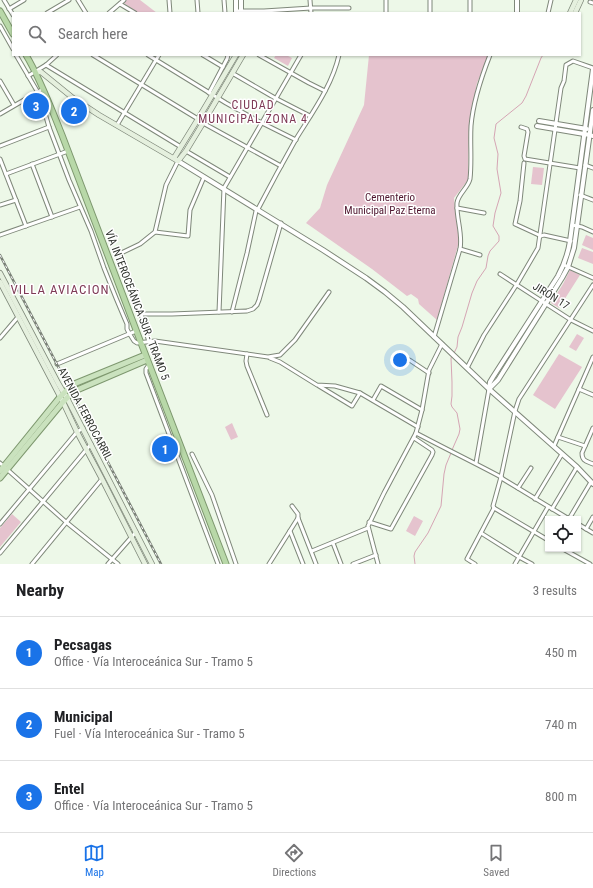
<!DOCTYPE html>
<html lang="en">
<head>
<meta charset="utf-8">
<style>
	body { margin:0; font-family:"Roboto Condensed",sans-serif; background:#f2f2f2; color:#202124 }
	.controls { position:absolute; right:12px; bottom:12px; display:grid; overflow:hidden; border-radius:0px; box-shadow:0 1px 3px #0004 }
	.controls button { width:36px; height:36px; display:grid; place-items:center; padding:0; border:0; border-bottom:1px solid #e0e0e0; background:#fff; color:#202124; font:20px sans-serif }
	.you { position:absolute; left:400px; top:360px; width:14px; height:14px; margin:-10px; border:3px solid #fff; border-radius:50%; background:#1a73e8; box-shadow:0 0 0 6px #1a73e833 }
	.badge { display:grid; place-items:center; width:26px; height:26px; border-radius:50%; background:#1a73e8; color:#fff; font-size:13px; font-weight:700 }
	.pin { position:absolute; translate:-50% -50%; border:2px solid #fff; box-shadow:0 1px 4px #0006 }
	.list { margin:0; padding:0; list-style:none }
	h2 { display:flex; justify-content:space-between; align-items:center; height:52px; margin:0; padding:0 16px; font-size:17px }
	h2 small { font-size:13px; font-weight:400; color:#757577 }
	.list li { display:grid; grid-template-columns:26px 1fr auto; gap:12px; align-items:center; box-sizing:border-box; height:72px; padding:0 16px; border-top:1px solid #e0e0e0 }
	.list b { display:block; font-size:15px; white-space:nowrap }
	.list p { margin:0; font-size:13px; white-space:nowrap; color:#757577 }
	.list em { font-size:13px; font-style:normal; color:#757577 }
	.icon { flex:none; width:22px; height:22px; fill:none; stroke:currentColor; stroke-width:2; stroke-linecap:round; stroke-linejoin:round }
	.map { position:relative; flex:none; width:593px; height:564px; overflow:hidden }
	.search { position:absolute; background:#fff; box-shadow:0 1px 3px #0004; left:12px; right:12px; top:12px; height:44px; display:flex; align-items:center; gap:10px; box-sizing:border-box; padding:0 14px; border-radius:0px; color:#757577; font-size:15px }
	.sheet { height:268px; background:#fff }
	nav { display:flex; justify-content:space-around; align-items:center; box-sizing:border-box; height:56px; border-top:1px solid #e0e0e0; background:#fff; font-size:11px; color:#757577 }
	nav a { display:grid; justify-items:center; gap:2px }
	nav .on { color:#1a73e8 }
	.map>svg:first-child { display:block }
	.green { fill:#e5c3ce }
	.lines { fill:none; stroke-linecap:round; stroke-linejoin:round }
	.stream { stroke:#d5a5b4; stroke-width:1 }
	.minor-casing { stroke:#7f887a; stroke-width:5 }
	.tertiary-casing { stroke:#7f887a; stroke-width:6 }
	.secondary-casing { stroke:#7f887a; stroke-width:6 }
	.primary-casing { stroke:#7e986f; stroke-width:7 }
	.trunk-casing { stroke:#7e986f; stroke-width:7 }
	.minor { stroke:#fff; stroke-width:3 }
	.tertiary { stroke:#fff; stroke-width:4 }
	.secondary { stroke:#e5f0de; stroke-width:4.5 }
	.primary { stroke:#cae2be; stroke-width:5 }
	.trunk { stroke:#b8d8a8; stroke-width:5 }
	.rail-casing { stroke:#7a8177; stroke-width:2.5 }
	.rail { stroke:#fff; stroke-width:1; stroke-dasharray:3; stroke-linecap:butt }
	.labels { text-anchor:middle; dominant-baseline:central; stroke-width:3; stroke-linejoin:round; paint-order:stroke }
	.park-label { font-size:11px; fill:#4e152e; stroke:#fff }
	.street-label { font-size:11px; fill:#31352f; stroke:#fff }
	.neighbourhood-label { font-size:12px; letter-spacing:1px; fill:#7f3a56; stroke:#fff }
	.quarter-label { font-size:13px; letter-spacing:1px; fill:#7f3a56; stroke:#fff }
</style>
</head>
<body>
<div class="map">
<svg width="593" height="564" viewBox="0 0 593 564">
	<rect width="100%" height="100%" fill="#edf8e8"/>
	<g class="green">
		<path d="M 127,0 L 140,0 L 157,13 L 138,13 L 124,3 Z"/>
		<path d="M 276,55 L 286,55 L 292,58 L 288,66 L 274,58 Z"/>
		<path d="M 369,55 L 489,55 L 477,83 L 469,126 L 468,180 L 454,198 L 459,242 L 437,320 L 419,304 L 418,299 L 411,294 L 407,296 L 372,269 L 306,223 L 320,208 L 327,185 L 364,105 Z"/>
		<path d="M 533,167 L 544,168 L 542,185 L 531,184 Z"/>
		<path d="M 586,235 L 593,238 L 593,250 L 582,245 Z"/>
		<path d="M 582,248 L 593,252 L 593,264 L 578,258 Z"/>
		<path d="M 570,270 L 580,275 L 559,308 L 551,303 L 563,284 Z"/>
		<path d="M 577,334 L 584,338 L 576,351 L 569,347 Z"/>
		<path d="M 559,354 L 582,367 L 555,409 L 533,395 Z"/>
		<path d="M 232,423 L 238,437 L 231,440 L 225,427 Z"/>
		<path d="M 12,514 L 21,522 L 0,547 L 0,528 Z"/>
		<path d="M 414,516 L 423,521 L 415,536 L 406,531 Z"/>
	</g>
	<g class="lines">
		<g class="stream">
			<path d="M 454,353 L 457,347 L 458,337 L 462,327 L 472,293 L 477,281 L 486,268 L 488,256 L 490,251 L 499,241 L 499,236 L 493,226 L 495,213 L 501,193 L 497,169 L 498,154 L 494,138 L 496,124 L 522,103 L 526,96 L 541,58 L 543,55"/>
			<path d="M 452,450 L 459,434 L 460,429 L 457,413 L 452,407 L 451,404 L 452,396 L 452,382 L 451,358 L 452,356"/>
			<path d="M 415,564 L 414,556 L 415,552 L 428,533 L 441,506 L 444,474 L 446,465 L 451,453"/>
		</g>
		<g class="minor-casing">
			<g id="minor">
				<path d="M 4,0 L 13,15"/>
				<path d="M 78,0 L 86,13"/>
				<path d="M 169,0 L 170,13"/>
				<path d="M 197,0 L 198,13"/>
				<path d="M 224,0 L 225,13"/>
				<path d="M 310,0 L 311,13"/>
				<path d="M 386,0 L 386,13"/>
				<path d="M 430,0 L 430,13"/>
				<path d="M 470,0 L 470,13"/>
				<path d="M 590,2 L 593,3"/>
				<path d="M 120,4 L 135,13"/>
				<path d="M 9,9 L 24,0"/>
				<path d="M 236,11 L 264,11 L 311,8 L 349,8"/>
				<path d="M 47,13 L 69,0"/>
				<path d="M 109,13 L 124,0"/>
				<path d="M 548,13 L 551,0"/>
				<path d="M 0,26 L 13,49"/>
				<path d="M 16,55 L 40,96 L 49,127 L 69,180 L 91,231 L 104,268 L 116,298 L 124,317 L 127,324 L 127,329 L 129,333 L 134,341 L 137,343 L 155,341 L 268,357 L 280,355 L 295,340 L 329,292"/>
				<path d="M 93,55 L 198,119"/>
				<path d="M 148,55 L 226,103 L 258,121 L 296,140"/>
				<path d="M 203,55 L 223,67"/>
				<path d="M 259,55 L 309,83 L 325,91"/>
				<path d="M 46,65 L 181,147"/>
				<path d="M 232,73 L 275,98 L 310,116"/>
				<path d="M 28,76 L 46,65 L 57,55"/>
				<path d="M 0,81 L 14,105"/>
				<path d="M 209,93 L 227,59 L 228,55"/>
				<path d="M 0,114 L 43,89"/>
				<path d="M 203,123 L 281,166"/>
				<path d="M 117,125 L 159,55"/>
				<path d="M 521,127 L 527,129 L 528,132 L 524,156 L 525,159 L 580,168"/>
				<path d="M 0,146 L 49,127"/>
				<path d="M 186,151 L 230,177"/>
				<path d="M 0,159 L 26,226"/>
				<path d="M 524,163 L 520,201 L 515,224 L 541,236 L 544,235 L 571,241"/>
				<path d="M 32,164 L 52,217"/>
				<path d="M 585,165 L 593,168"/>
				<path d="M 6,174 L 68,151"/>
				<path d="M 580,195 L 593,200"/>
				<path d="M 0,205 L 16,200"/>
				<path d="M 457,208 L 484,213"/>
				<path d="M 572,225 L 582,227 L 593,232"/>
				<path d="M 155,232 L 188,236 L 190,210 L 204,177"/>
				<path d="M 0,235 L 80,207"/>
				<path d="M 460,249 L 480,255"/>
				<path d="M 564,265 L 593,278"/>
				<path d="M 500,274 L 571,320 L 593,331"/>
				<path d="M 219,312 L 224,188 L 301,55"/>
				<path d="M 232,312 L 247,253 L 256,211 L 258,209 C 270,186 283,162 296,139 C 312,113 332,86 339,55"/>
				<path d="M 141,314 L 172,314 L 247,311 L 253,309 L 257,305 L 259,300 L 281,223"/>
				<path d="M 434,337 L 460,249 C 463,234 456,218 457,203 C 458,194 468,188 470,179 C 472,161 470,144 471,126 C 473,101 481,78 490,55"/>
				<path d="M 0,338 L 18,317"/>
				<path d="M 149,342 L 141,314 L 117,255 L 140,244 L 155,232 L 166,185 L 178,161"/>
				<path d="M 247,354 L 246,361 L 247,366 L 267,415"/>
				<path d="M 398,354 L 411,361 L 429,373"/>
				<path d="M 270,358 L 280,362 L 317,385 L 335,386 L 360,393 L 418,427"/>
				<path d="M 57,364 L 136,331"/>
				<path d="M 149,365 L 146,369 L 146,373 L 218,564"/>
				<path d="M 467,368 L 484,335 L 517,284 L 538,248 L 561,88 L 564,81 L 566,65 L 573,61 L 593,68"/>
				<path d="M 319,386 L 352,406 L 360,393"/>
				<path d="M 579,389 L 593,395"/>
				<path d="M 373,400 L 381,386 L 422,410"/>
				<path d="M 593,428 L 582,453 C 582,461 586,461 593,464"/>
				<path d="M 416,433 C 444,448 473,462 501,477 L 503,479 L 569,519"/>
				<path d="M 558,437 L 585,446"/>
				<path d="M 554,446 L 593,357"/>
				<path d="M 192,454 L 212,495 L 236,564"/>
				<path d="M 0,463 L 66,522 L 118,564"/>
				<path d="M 476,463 L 489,389"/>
				<path d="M 518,488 L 531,468"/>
				<path d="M 535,499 L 562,454"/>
				<path d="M 292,506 L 298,514 L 298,518 L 316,564"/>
				<path d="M 494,508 L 548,540"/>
				<path d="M 552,509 L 577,467"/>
				<path d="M 569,519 L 591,482"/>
				<path d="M 369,522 L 391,529 L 432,455 L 433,452 L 432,450 L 414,438"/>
				<path d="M 0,524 L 77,432 L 83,428"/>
				<path d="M 578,524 L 593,533"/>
				<path d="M 586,529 L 593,517"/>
				<path d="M 290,531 L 303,564"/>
				<path d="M 481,533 L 519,557 L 532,564"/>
				<path d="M 333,543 L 341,564"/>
				<path d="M 563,549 L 590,564"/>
				<path d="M 312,551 L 368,528"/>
				<path d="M 0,553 L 91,444"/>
				<path d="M 32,564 L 102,479"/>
				<path d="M 108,564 L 136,532"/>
				<path d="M 269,564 L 298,518"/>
				<path d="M 353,564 L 376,555"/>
				<path d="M 378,564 L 368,526 L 384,493 L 416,433 L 422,410 L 429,370 L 442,344"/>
				<path d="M 475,564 L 467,559 L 494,508 L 493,506 L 501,477 L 515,411 L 519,399 L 593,285"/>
				<path d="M 515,564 L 548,507"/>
			</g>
		</g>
		<g class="tertiary-casing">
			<g id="tertiary">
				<path d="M 236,0 L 236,13"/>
				<path d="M 241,0 L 241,13"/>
				<path d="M 517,13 L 517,0"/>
				<path d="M 539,121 L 587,129"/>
				<path d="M 537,126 L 590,135 L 593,136"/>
				<path d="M 178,161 L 323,250 L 366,278 L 385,292 L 403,307 L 489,389 L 577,467 L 593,484"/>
				<path d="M 490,388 L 498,380 L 562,278 L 568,267 L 574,248 L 593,110"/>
				<path d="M 489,389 L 490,382 L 493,377 L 558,276 C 564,265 568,254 570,241 L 593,69"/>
			</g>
		</g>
		<g class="secondary-casing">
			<g id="secondary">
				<path d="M 570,13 L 576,0"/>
				<path d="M 575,13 L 581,0"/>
				<path d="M 35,72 L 41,72 L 73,98 L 99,115 L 178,161 L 186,151 L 203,123 L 243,55"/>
				<path d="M 174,158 L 198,119 L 236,55"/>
				<path d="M 0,273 L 58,383 L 69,402 L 152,564"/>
				<path d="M 0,282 L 63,402 L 77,432 L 102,479 L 145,564"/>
			</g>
		</g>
		<g class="primary-casing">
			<g id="primary">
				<path d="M 0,471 L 60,397 L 69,388 L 74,384 L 145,355"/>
				<path d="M 0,478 L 63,402 L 72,393 L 77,390 L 147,360"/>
			</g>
		</g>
		<g class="trunk-casing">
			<g id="trunk">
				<path d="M 0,11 L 13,34"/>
				<path d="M 26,55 C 41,80 51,108 62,135 L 141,343 L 226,564"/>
			</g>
		</g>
		<use href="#minor" class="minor"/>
		<use href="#tertiary" class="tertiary"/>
		<use href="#secondary" class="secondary"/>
		<use href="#primary" class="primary"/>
		<use href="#trunk" class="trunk"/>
		<g class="rail-casing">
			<path id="rail" d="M 0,255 L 161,564"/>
		</g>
		<use href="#rail" class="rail"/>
	</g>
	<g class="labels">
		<g class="park-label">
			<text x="390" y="197">Cementerio<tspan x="390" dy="13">Municipal Paz Eterna</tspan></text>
		</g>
		<g class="street-label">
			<text transform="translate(551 296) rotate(32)">JIRÓN 17</text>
			<text transform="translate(137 305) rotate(69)">VÍA INTEROCEÁNICA SUR - TRAMO 5</text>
			<text transform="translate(85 414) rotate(62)">AVENIDA FERROCARRIL</text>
		</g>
		<g class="neighbourhood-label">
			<text x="253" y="105">CIUDAD<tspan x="253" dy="14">MUNICIPAL ZONA 4</tspan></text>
		</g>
		<g class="quarter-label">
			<text x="60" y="289">VILLA AVIACION</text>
		</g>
	</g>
</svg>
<div class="controls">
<button><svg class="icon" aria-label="locate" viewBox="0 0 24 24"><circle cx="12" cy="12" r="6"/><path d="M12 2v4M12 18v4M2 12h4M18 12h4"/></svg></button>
</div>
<div class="you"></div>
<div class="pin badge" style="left:165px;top:449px">1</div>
<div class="pin badge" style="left:74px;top:111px">2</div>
<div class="pin badge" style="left:36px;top:106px">3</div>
<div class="search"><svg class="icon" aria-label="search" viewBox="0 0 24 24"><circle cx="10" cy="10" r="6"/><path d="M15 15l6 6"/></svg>Search here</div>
</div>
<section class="sheet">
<h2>Nearby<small>3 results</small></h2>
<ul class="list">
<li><span class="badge">1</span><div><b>Pecsagas</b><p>Office · Vía Interoceánica Sur - Tramo 5</p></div><em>450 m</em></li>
<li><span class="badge">2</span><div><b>Municipal</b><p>Fuel · Vía Interoceánica Sur - Tramo 5</p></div><em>740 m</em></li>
<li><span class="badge">3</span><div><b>Entel</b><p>Office · Vía Interoceánica Sur - Tramo 5</p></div><em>800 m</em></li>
</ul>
</section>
<nav>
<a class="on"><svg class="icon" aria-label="map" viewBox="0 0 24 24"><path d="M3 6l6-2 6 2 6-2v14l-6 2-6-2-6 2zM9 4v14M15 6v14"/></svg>Map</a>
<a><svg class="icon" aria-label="directions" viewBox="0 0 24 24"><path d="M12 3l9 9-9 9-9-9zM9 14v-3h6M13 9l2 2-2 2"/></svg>Directions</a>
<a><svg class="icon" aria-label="saved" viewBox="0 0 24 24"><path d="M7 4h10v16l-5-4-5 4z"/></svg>Saved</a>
</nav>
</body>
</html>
